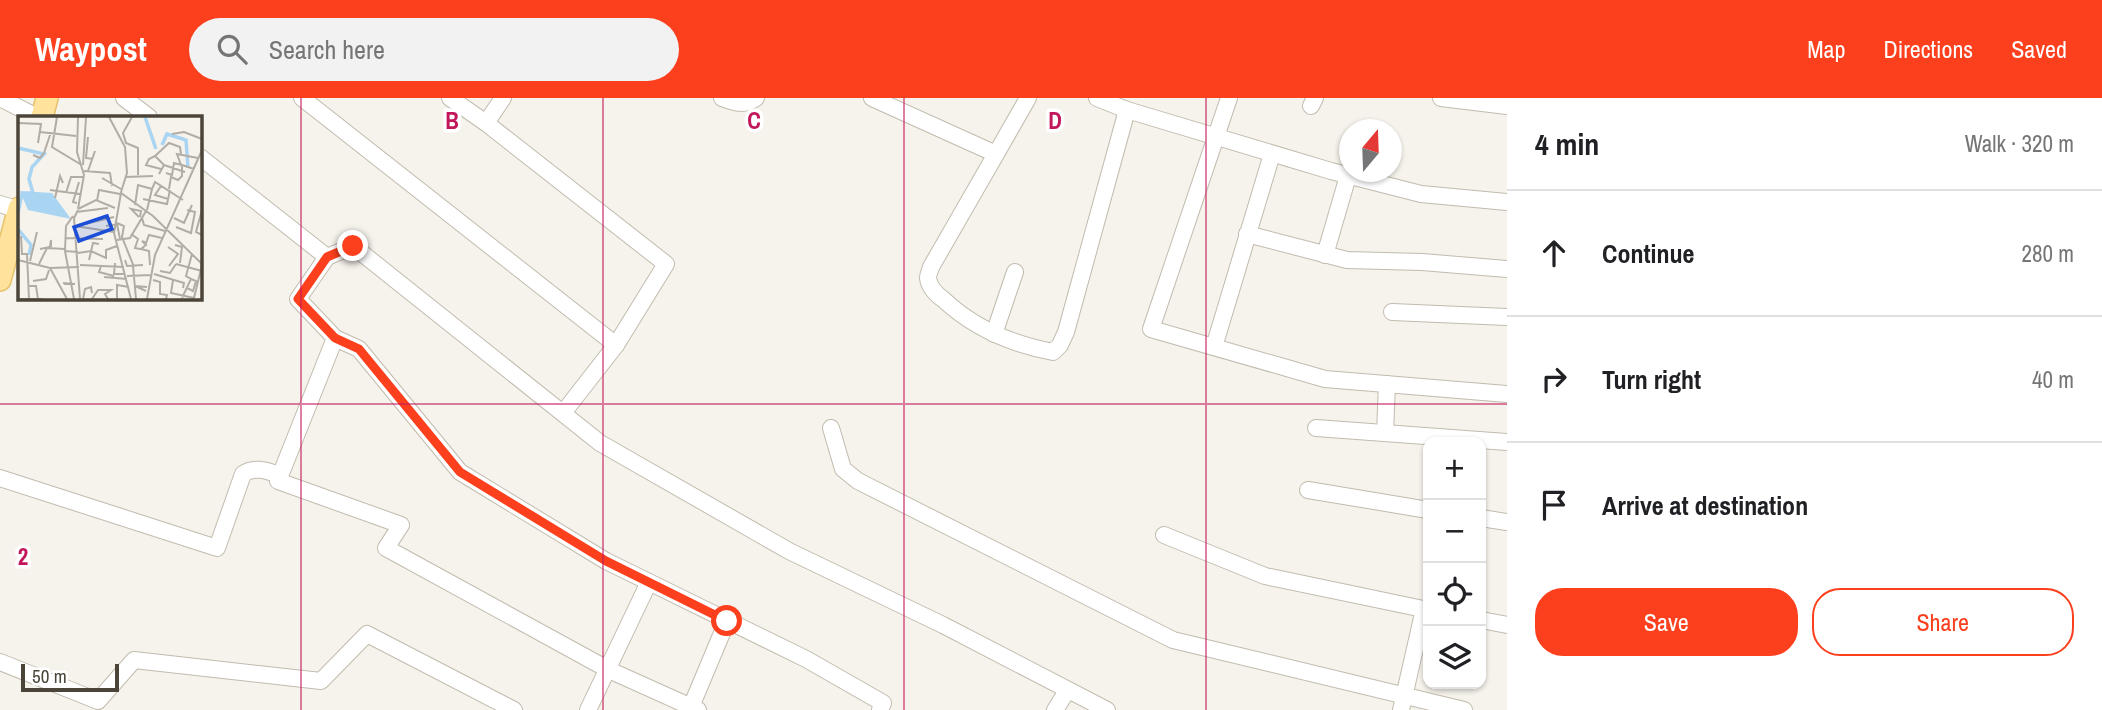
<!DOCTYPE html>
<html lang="en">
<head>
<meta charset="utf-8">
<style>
	body { margin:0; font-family:"Archivo Narrow",sans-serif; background:#f2f2f2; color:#202124 }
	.controls { position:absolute; right:21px; bottom:21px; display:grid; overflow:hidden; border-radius:14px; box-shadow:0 2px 5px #0004 }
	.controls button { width:63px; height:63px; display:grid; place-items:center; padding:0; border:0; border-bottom:2px solid #e0e0e0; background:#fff; color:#202124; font:35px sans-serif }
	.compass { position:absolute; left:1339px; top:21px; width:63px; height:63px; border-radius:50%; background:#fff; box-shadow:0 2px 5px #0004; rotate:19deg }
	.scale { position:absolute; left:21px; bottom:18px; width:98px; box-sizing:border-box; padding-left:7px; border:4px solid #4b4439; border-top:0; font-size:19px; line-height:24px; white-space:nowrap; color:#4b4439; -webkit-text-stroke:5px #fff; paint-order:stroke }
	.stop { position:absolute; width:21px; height:21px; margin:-16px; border:5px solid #fc3f1d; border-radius:50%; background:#fff }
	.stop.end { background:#fc3f1d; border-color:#fff; box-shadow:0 2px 7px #0008 }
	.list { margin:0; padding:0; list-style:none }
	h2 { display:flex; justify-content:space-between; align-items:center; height:91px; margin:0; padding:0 28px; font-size:30px }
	h2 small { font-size:23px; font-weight:400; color:#757577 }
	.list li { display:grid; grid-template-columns:46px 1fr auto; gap:21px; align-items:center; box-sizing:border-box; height:126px; padding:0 28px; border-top:2px solid #e0e0e0 }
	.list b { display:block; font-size:26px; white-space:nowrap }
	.list em { font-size:23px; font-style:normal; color:#757577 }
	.actions { display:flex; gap:14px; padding:21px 28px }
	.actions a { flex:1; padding:16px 0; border:2px solid #fc3f1d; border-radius:28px; text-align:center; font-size:24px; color:#fc3f1d }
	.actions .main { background:#fc3f1d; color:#fff }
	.icon { flex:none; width:38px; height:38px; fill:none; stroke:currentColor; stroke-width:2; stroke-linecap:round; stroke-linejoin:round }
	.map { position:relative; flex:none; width:1507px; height:612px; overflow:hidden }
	header { display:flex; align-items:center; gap:42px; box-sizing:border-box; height:98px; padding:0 35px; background:#fc3f1d; color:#fff }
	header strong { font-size:33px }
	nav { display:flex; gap:38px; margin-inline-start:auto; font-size:24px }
	.search { width:490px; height:63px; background:#f2f2f2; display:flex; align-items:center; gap:18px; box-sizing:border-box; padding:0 24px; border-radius:38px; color:#757577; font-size:26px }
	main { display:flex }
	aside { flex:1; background:#fff }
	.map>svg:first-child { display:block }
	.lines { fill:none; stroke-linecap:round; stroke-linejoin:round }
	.minor-casing { stroke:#c2bbae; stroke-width:18 }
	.major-casing { stroke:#e6c16a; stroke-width:24 }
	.minor { stroke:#fff; stroke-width:16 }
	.major { stroke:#ffe39c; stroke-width:21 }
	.route { stroke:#fc3f1d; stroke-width:9 }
	.grid { fill:none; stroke:#c2185b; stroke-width:2; stroke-opacity:0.55 }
	.inset-river { fill:none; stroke:#a9d4f2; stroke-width:3.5 }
	.inset-road { fill:none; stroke:#b2ada4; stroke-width:2 }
	.view { fill:#1d4ed8; fill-opacity:0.15; stroke:#1d4ed8; stroke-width:3.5 }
	.inset-edge { fill:none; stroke:#4b4439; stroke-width:3.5 }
	.grid-label { font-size:23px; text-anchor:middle; font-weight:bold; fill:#c2185b; stroke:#fff; stroke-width:7; stroke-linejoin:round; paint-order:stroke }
</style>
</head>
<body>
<header>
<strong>Waypost</strong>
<div class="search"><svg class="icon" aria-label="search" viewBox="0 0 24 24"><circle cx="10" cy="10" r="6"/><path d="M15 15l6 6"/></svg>Search here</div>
<nav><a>Map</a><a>Directions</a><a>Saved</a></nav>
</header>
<main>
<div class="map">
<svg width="1507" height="612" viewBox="0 0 1507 612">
	<rect width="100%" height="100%" fill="#f6f3ec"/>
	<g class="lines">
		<g class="minor-casing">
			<g id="minor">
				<path d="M 0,0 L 37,19"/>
				<path d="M 124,0 L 149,19"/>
				<path d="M 302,0 L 616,247"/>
				<path d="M 450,0 L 486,25 L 666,166 L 616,247 L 563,315"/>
				<path d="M 722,0 C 736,5 744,8 756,0"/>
				<path d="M 872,0 L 996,56 L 1028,0"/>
				<path d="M 1097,0 L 1127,12 L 1331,73 L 1421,96 L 1507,104"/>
				<path d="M 1229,0 L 1151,231 L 1325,281 L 1507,296"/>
				<path d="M 1441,0 L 1507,8"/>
				<path d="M 1311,8 L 1315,0"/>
				<path d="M 486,25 L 503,0"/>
				<path d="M 996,56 L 931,169 C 930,173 928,176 928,180 C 929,189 937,197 944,202 C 975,231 1011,246 1053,254 L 1060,247 L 1066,234 L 1127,12"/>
				<path d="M 200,59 L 327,159 L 353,148 L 600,345 L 789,453 L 943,527 L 1107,612"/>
				<path d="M 0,106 L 19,112"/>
				<path d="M 1247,136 L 1347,162 L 1422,164 L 1507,171"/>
				<path d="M 1325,157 L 1348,78"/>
				<path d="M 327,159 L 298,201 L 335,240 L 278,383 L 401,427 L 386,450 L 609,572 L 698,612"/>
				<path d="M 1392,214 L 1507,219"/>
				<path d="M 994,236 L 1015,174"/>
				<path d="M 335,240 L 359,251 L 460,374 L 606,463 L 806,561 L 883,605 L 880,612"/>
				<path d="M 1214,249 L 1272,56"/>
				<path d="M 831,330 L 843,371 L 858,383 L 1173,542 L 1464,612"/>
				<path d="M 1316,330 L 1507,344"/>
				<path d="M 1385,335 L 1387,286"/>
				<path d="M 0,380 L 217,450 L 243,376 C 255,368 267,373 280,377"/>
				<path d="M 1308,392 L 1428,412"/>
				<path d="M 1481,420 L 1507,424"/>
				<path d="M 1164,437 L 1265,478 L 1428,512"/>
				<path d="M 1481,522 L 1507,527"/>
				<path d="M 0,564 L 98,603 L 134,562 L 321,583 L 367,536 L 514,612"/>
				<path d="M 691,609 L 727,523"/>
				<path d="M 588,612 L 649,484"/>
				<path d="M 1055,612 L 1067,593"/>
				<path d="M 1401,612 L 1424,511"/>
			</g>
		</g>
		<g class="major-casing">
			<g id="major">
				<path d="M 42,19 L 47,0"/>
				<path d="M 0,182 L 19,110"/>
			</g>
		</g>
		<use href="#minor" class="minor"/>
		<use href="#major" class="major"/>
	</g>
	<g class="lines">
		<path class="route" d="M 353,148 L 327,159 L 298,201 L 335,240 L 359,251 L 460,374 L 606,463 L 727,523"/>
	</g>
	<path class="grid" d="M 301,0 L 301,612M 603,0 L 603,612M 904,0 L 904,612M 1206,0 L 1206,612M 0,306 L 1507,306"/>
	<g transform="translate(18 18)">
		<rect width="184" height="184" fill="#f6f3ec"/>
		<path d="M 2,75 L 34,77 L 53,103 L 10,94 Z" fill="#a9d4f2"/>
		<path class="inset-river" d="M 127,1 L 138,33M 144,29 L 149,18 L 168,24 L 170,52M 0,32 L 26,38 L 14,51 L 11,63 L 15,77 L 4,78 L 0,97M 0,113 L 13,129 L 11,139"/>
		<path class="inset-road" d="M 39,1 L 34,31 L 62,48M 91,1 L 107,31 L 109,57 L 103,76M 114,1 L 105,17 L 108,27 L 120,32 L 120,59M 0,7 L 23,8 L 20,27M 22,16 L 58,20M 154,18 L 166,16 L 184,23M 70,21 L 68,42 L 75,43M 15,39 L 22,42 L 26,37 L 33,16M 137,40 L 151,27 L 162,31 L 163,38M 65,49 L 68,1M 163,49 L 159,38 L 180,42M 143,53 L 128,49 L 131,43 L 137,40 L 146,49M 66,55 L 92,57 L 94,70M 70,55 L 77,35M 148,57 L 154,59 L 156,47 L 164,49M 141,58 L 146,49 L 167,56M 108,61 L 135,60M 84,62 L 103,73M 143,70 L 137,79 L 150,83M 151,73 L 153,61 L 160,64 L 164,60 L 164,49 L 176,53M 32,74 L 62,78M 48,77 L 53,61 L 66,61M 37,82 L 42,60 L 45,67M 125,83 L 149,88 L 152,74M 79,85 L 81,74 L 102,78M 59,87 L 55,86 L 61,66M 117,89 L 120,69 L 134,73 L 137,66 L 165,84M 60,93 L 66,59 L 59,36 L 60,1M 60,93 L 78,84 L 97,92M 60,94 L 56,102 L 62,183M 129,94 L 134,73M 184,94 L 178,116 L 184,119M 58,96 L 90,92M 121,101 L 113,93 L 123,95 L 122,101M 124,102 L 126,109 L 147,115M 156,102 L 166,107 L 174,89M 99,107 L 106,110 L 104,121 L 116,151M 67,108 L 96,101M 57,110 L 96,116M 88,110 L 99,108 L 102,123M 158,111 L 173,117 L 177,96 L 169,94M 113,118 L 120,123 L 117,132 L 122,133M 3,120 L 4,138 L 9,138 L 11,183M 47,122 L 85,123M 99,124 L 112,122 L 128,95M 157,129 L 164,131 L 162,147M 150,131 L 160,138 L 151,150M 22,133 L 32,131 L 33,124 L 33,131M 47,135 L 48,110 L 55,100M 60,137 L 73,135 L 88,142 L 88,134 L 99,130M 0,144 L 32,152 L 61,151M 71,144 L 75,127 L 81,128M 107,144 L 109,150 L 125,149M 12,145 L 19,116M 97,147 L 96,158 L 107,158M 21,148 L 29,132 L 47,133M 158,148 L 184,155M 62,149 L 106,151M 132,149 L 131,135 L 123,133 L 128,129 L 124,125 L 128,127 L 131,119 L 144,122M 83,150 L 81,156 L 96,160M 115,150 L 118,183M 32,152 L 49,183M 142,155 L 152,157 L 158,148M 136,158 L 166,167 L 165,172M 109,160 L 133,159M 86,161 L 109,163M 135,164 L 142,166 L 142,178 L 149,179 L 148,183M 155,164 L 153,177 L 176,182 L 184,149M 15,165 L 28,163 L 31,154M 45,167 L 57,168 L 46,168M 10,170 L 18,170 L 20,183M 169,172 L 175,175 L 178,165 L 173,163M 128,175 L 117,170 L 129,171M 164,182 L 173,163 L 168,160 L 174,138M 0,183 L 25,183M 56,183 L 47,135 L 60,136M 65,183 L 67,173 L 73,171 L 74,177M 74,183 L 80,174 L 93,174 L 87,178 L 90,183M 99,183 L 99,169 L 111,171M 113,183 L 96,117 L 103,77 L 135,100 L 184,148M 129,183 L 137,139 L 184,34"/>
		<path class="view" d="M 89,100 L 94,113 L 61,125 L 56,111 Z"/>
		<rect width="184" height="184" class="inset-edge"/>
	</g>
	<g class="grid-label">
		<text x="452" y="31">B</text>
		<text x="754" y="31">C</text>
		<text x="1055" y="31">D</text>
		<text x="23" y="467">2</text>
	</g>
</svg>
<div class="controls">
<button>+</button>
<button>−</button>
<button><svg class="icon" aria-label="locate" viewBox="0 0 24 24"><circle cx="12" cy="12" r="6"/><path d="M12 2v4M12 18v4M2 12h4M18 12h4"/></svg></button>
<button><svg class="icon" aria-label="layers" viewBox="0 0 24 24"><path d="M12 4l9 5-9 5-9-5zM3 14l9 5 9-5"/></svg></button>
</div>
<svg class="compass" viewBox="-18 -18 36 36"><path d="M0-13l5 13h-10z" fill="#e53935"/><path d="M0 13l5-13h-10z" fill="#757577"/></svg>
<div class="scale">50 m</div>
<div class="stop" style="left:727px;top:523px"></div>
<div class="stop end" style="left:353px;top:148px"></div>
</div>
<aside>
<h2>4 min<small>Walk · 320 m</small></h2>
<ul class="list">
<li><svg class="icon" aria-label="ahead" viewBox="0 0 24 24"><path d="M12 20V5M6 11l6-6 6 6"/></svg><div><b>Continue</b></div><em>280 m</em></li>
<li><svg class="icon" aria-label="right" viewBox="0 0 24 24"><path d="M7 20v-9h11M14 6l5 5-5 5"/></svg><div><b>Turn right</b></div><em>40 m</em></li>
<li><svg class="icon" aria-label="arrive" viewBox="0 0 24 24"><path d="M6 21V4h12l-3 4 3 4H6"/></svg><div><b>Arrive at destination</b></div></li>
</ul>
<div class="actions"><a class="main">Save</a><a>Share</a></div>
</aside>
</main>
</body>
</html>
